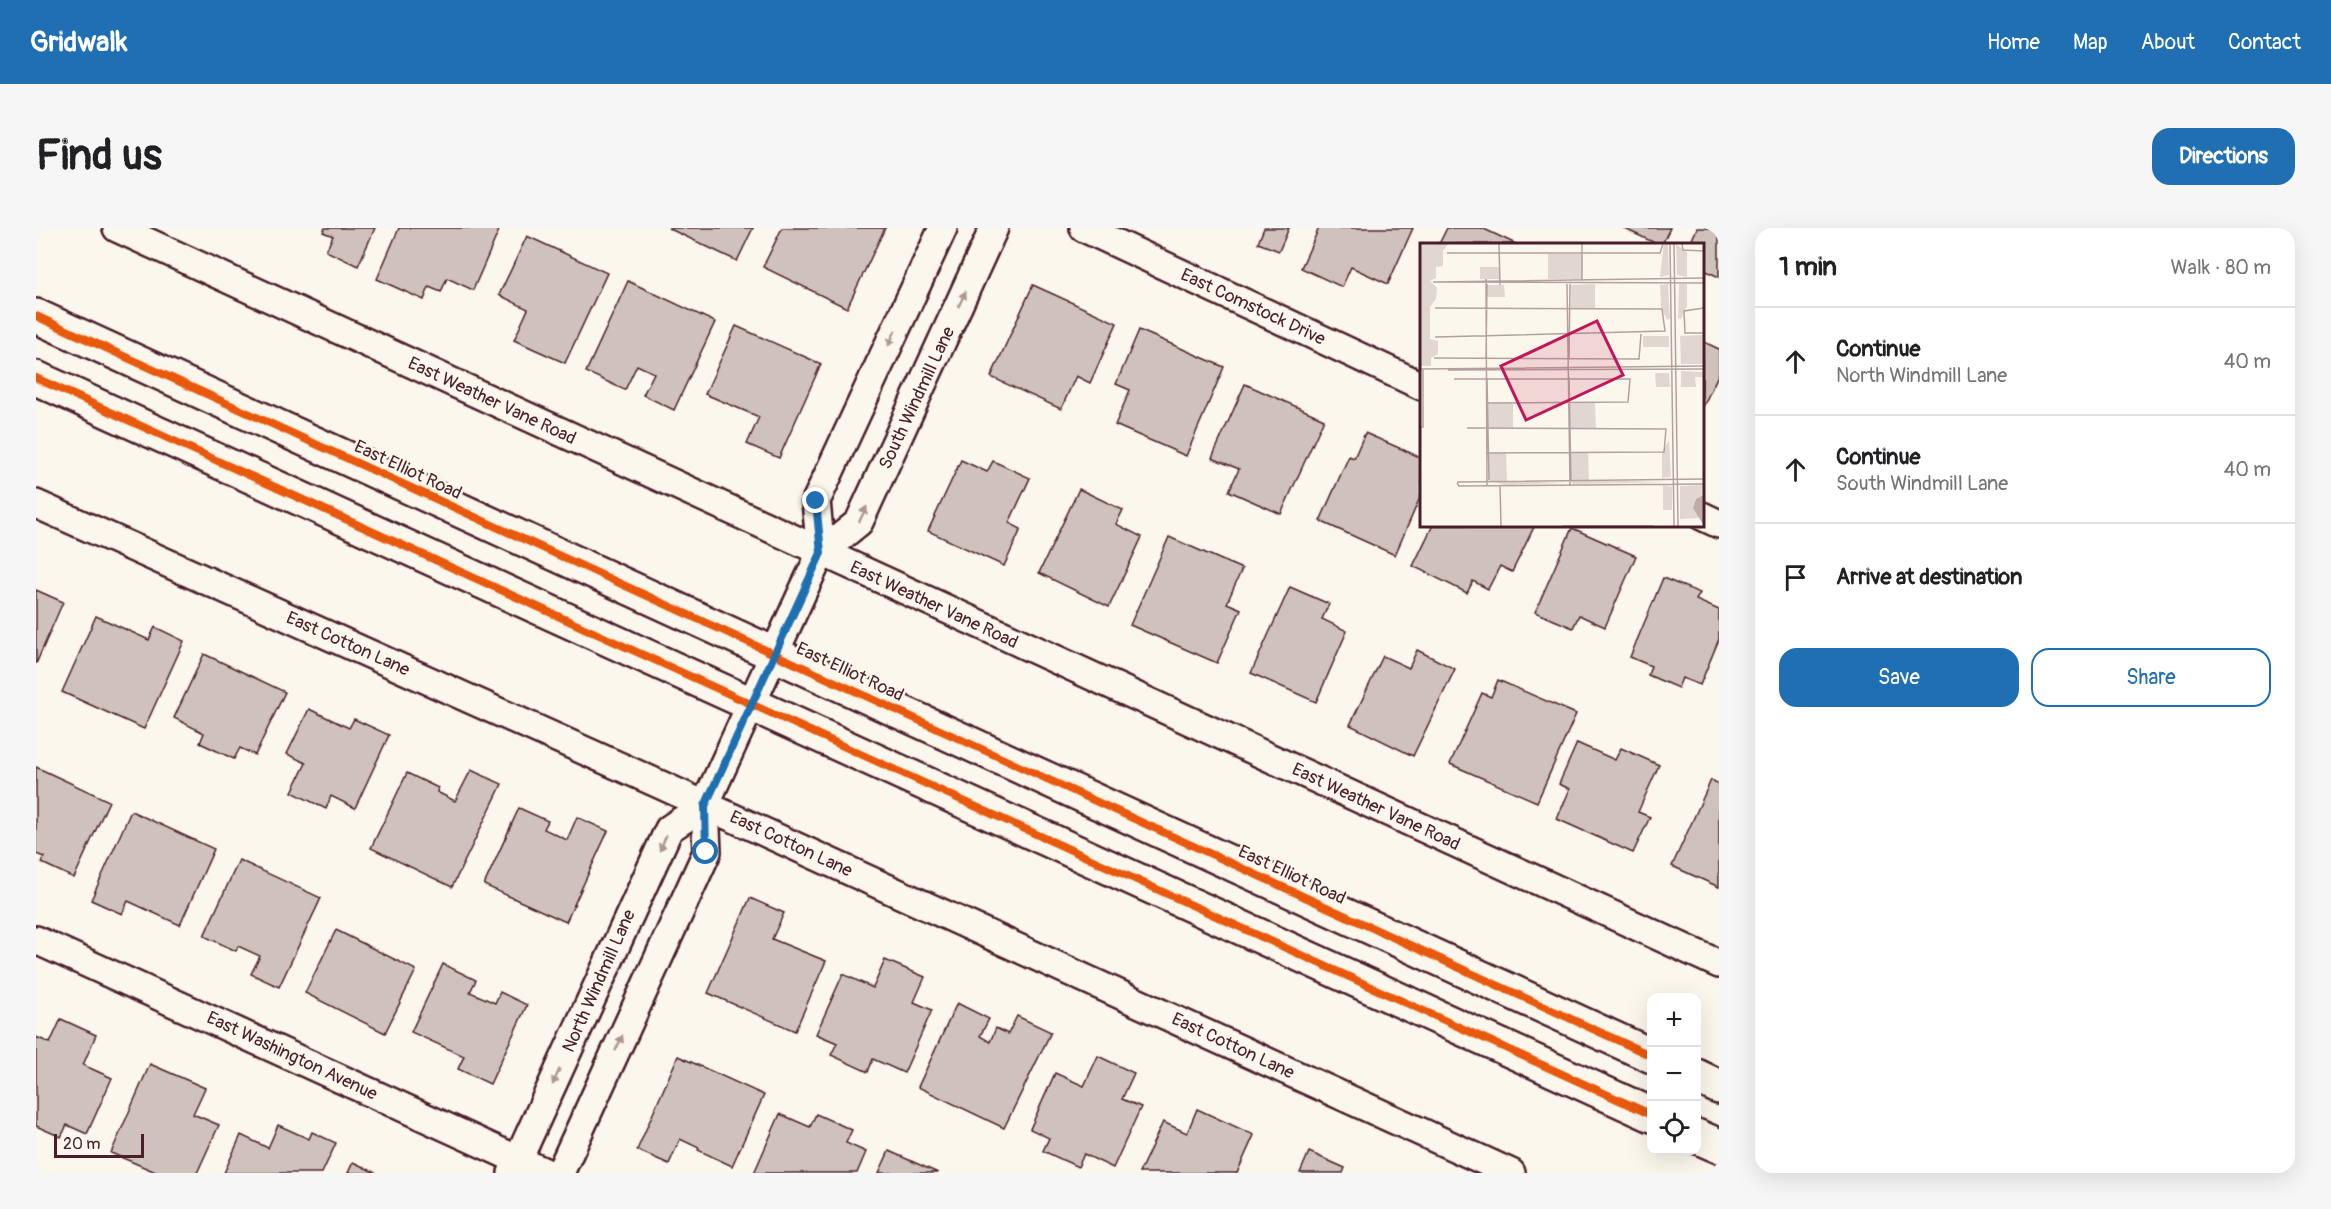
<!DOCTYPE html>
<html lang="en">
<head>
<meta charset="utf-8">
<style>
	body { margin:0; font-family:Pangolin,sans-serif; background:#f6f6f6; color:#202124 }
	.controls { position:absolute; right:18px; bottom:18px; display:grid; overflow:hidden; border-radius:12px; box-shadow:0 6px 24px #0002 }
	.controls button { width:54px; height:54px; display:grid; place-items:center; padding:0; border:0; border-bottom:2px solid #e0e0e0; background:#fff; color:#202124; font:30px sans-serif }
	.scale { position:absolute; left:18px; bottom:15px; width:90px; box-sizing:border-box; padding-left:6px; border:3px solid #4a1f2b; border-top:0; font-size:16px; line-height:21px; white-space:nowrap; color:#4a1f2b; -webkit-text-stroke:4px #fbf7ec; paint-order:stroke }
	.stop { position:absolute; width:18px; height:18px; margin:-14px; border:4px solid #1f6fb2; border-radius:50%; background:#fff }
	.stop.end { background:#1f6fb2; border-color:#fff; box-shadow:0 2px 6px #0008 }
	.list { margin:0; padding:0; list-style:none }
	h2 { display:flex; justify-content:space-between; align-items:center; height:78px; margin:0; padding:0 24px; font-size:26px }
	h2 small { font-size:20px; font-weight:400; color:#757577 }
	.list li { display:grid; grid-template-columns:39px 1fr auto; gap:18px; align-items:center; box-sizing:border-box; height:108px; padding:0 24px; border-top:2px solid #e0e0e0 }
	.list b { display:block; font-size:22px; white-space:nowrap }
	.list p { margin:0; font-size:20px; white-space:nowrap; color:#757577 }
	.list em { font-size:20px; font-style:normal; color:#757577 }
	.actions { display:flex; gap:12px; padding:18px 24px }
	.actions a { flex:1; padding:14px 0; border:2px solid #1f6fb2; border-radius:18px; text-align:center; font-size:21px; color:#1f6fb2 }
	.actions .main { background:#1f6fb2; color:#fff }
	.icon { flex:none; width:33px; height:33px; fill:none; stroke:currentColor; stroke-width:2; stroke-linecap:round; stroke-linejoin:round }
	.map { position:relative; flex:none; width:1683px; height:945px; overflow:hidden; border-radius:18px }
	header { display:flex; align-items:center; gap:36px; box-sizing:border-box; height:84px; padding:0 30px; background:#1f6fb2; color:#fff }
	header strong { font-size:28px }
	nav { display:flex; gap:33px; margin-inline-start:auto; font-size:21px }
	.intro { display:flex; align-items:center; justify-content:space-between; box-sizing:border-box; height:144px; padding:0 36px }
	h1 { margin:0; font-size:42px }
	.button { padding:15px 27px; border-radius:18px; background:#1f6fb2; color:#fff; font-size:21px; font-weight:700 }
	main { display:flex; gap:36px; padding:0 36px }
	aside { flex:1; background:#fff; border-radius:18px; box-shadow:0 6px 24px #0002 }
	.map>svg:first-child { display:block }
	.building { fill:#cfc2bc; stroke:#4a1f2b; stroke-width:1.5 }
	.lines { fill:none; stroke-linecap:round; stroke-linejoin:round }
	.street-casing { stroke:#4a1f2b; stroke-width:32 }
	.secondary-casing { stroke:#4a1f2b; stroke-width:38 }
	.street { stroke:#fbf7ec; stroke-width:27 }
	.secondary { stroke:#fbf7ec; stroke-width:33 }
	.cycleway-casing { stroke:#fbf7ec; stroke-width:11 }
	.cycleway { stroke:#e8590c; stroke-width:8 }
	.oneway { fill:#ab9695 }
	.route { stroke:#1f6fb2; stroke-width:8 }
	.labels { text-anchor:middle; dominant-baseline:central; stroke-width:5; stroke-linejoin:round; paint-order:stroke }
	.street-label { font-size:18px; fill:#4a1f2b; stroke:#fbf7ec }
	.inset-road { fill:none; stroke:#b4a19f; stroke-width:1.5 }
	.view { fill:#c2185b; fill-opacity:0.15; stroke:#c2185b; stroke-width:3 }
	.inset-edge { fill:none; stroke:#4a1f2b; stroke-width:3 }
</style>
</head>
<body>
<header>
<strong>Gridwalk</strong>
<nav><a>Home</a><a>Map</a><a>About</a><a>Contact</a></nav>
</header>
<div class="intro"><h1>Find us</h1><a class="button">Directions</a></div>
<main>
<div class="map">
<svg width="1683" height="945" viewBox="0 0 1683 945">
	<rect width="100%" height="100%" fill="#fbf7ec"/>
	<filter id="ink" filterUnits="userSpaceOnUse"><feTurbulence type="fractalNoise" baseFrequency=".0167" numOctaves="2"/><feDisplacementMap in="SourceGraphic" scale="12" xChannelSelector="R" yChannelSelector="G"/><feConvolveMatrix kernelMatrix="1 2 1 2 8 2 1 2 1" color-interpolation-filters="sRGB"/></filter>
	<g filter="url(#ink)">
		<g class="building">
			<path d="M 289,0 L 339,0 L 322,38 L 290,23 L 297,8 L 287,4 Z"/>
			<path d="M 363,0 L 464,0 L 437,62 L 411,50 L 405,64 L 393,59 L 388,72 L 341,51 Z"/>
			<path d="M 632,0 L 717,0 L 701,33 Z"/>
			<path d="M 746,0 L 849,0 L 811,80 L 727,39 Z"/>
			<path d="M 1228,0 L 1253,0 L 1243,23 L 1222,15 Z"/>
			<path d="M 1283,0 L 1377,0 L 1352,56 L 1315,39 L 1306,59 L 1265,40 Z"/>
			<path d="M 1411,0 L 1446,0 L 1480,16 L 1403,16 Z"/>
			<path d="M 1587,0 L 1634,0 L 1626,16 L 1621,16 Z"/>
			<path d="M 1661,0 L 1683,0 L 1683,49 L 1666,41 L 1666,16 L 1654,16 Z"/>
			<path d="M 491,8 L 571,45 L 529,135 L 478,112 L 492,81 L 463,67 Z"/>
			<path d="M 592,53 L 679,94 L 638,182 L 607,167 L 618,145 L 601,137 L 589,162 L 550,144 Z"/>
			<path d="M 997,57 L 1081,95 L 1054,155 L 1040,148 L 1025,181 L 955,149 Z"/>
			<path d="M 700,98 L 785,136 L 743,230 L 711,216 L 723,189 L 669,166 Z"/>
			<path d="M 1103,102 L 1188,139 L 1150,228 L 1079,197 L 1094,162 L 1080,156 Z"/>
			<path d="M 1666,113 L 1683,121 L 1683,145 L 1666,181 Z"/>
			<path d="M 1209,156 L 1288,191 L 1245,286 L 1193,263 L 1203,241 L 1176,230 Z"/>
			<path d="M 1329,205 L 1386,230 L 1386,265 L 1359,327 L 1284,293 L 1313,228 L 1318,230 Z"/>
			<path d="M 925,232 L 951,244 L 957,233 L 994,250 L 973,295 L 985,301 L 968,338 L 892,303 Z"/>
			<path d="M 1043,261 L 1087,282 L 1080,296 L 1106,309 L 1073,379 L 1003,345 Z"/>
			<path d="M 1397,297 L 1499,297 L 1476,344 L 1464,338 L 1452,361 L 1437,353 L 1431,365 L 1377,338 Z"/>
			<path d="M 1536,300 L 1600,328 L 1569,399 L 1543,387 L 1537,400 L 1499,384 Z"/>
			<path d="M 1133,309 L 1206,341 L 1191,375 L 1205,381 L 1181,435 L 1094,397 Z"/>
			<path d="M 1627,350 L 1664,365 L 1660,372 L 1683,382 L 1683,411 L 1664,457 L 1646,450 L 1642,460 L 1612,447 L 1615,438 L 1594,429 Z"/>
			<path d="M 1254,359 L 1293,376 L 1286,391 L 1311,403 L 1280,474 L 1215,445 Z"/>
			<path d="M 0,362 L 27,374 L 0,436 Z"/>
			<path d="M 60,388 L 113,412 L 119,399 L 148,413 L 108,501 L 26,464 Z"/>
			<path d="M 1381,422 L 1419,441 L 1377,528 L 1314,497 L 1347,428 L 1373,440 Z"/>
			<path d="M 168,426 L 249,464 L 219,527 L 204,520 L 198,531 L 164,515 L 168,505 L 138,490 Z"/>
			<path d="M 1462,452 L 1540,486 L 1501,574 L 1414,536 L 1446,465 L 1455,469 Z"/>
			<path d="M 273,481 L 313,500 L 318,491 L 353,507 L 319,580 L 295,568 L 290,581 L 256,564 L 270,535 L 251,526 Z"/>
			<path d="M 1541,515 L 1579,532 L 1585,520 L 1623,537 L 1602,584 L 1614,589 L 1597,625 L 1521,591 L 1534,561 L 1523,556 Z"/>
			<path d="M 0,539 L 73,573 L 38,650 L 6,635 L 8,629 L 0,626 Z"/>
			<path d="M 435,542 L 466,556 L 416,659 L 335,620 L 371,545 L 402,560 L 401,564 L 419,573 Z"/>
			<path d="M 1675,552 L 1683,556 L 1683,659 L 1636,638 Z"/>
			<path d="M 483,580 L 512,593 L 508,601 L 531,612 L 541,589 L 572,603 L 530,694 L 448,657 Z"/>
			<path d="M 95,583 L 178,621 L 144,697 L 92,673 L 86,686 L 55,672 Z"/>
			<path d="M 203,632 L 285,670 L 243,759 L 215,746 L 224,728 L 202,718 L 200,723 L 168,708 Z"/>
			<path d="M 714,670 L 748,685 L 736,711 L 790,733 L 759,803 L 672,765 Z"/>
			<path d="M 300,702 L 380,742 L 349,805 L 269,765 Z"/>
			<path d="M 849,732 L 889,749 L 878,774 L 896,782 L 868,845 L 837,831 L 832,844 L 795,827 L 801,815 L 780,806 L 807,746 L 837,760 Z"/>
			<path d="M 407,736 L 440,752 L 434,764 L 459,775 L 464,764 L 491,777 L 454,856 L 422,841 L 428,828 L 375,804 Z"/>
			<path d="M 921,775 L 953,791 L 944,808 L 954,814 L 960,800 L 972,806 L 981,788 L 1015,804 L 968,900 L 882,859 Z"/>
			<path d="M 25,791 L 60,807 L 47,837 L 76,850 L 51,906 L 31,897 L 25,909 L 0,898 L 0,809 L 14,815 Z"/>
			<path d="M 642,828 L 728,867 L 696,938 L 662,922 L 663,920 L 644,911 L 633,936 L 601,922 Z"/>
			<path d="M 1062,828 L 1098,845 L 1086,871 L 1105,879 L 1077,940 L 1048,926 L 1042,939 L 1007,923 L 1013,910 L 994,901 L 1019,845 L 1048,858 Z"/>
			<path d="M 114,836 L 169,860 L 157,886 L 183,897 L 161,945 L 122,945 L 75,925 Z"/>
			<path d="M 1161,881 L 1218,907 L 1201,945 L 1103,945 L 1127,894 L 1151,905 Z"/>
			<path d="M 744,886 L 774,899 L 780,886 L 816,902 L 810,915 L 830,924 L 821,945 L 718,945 Z"/>
			<path d="M 242,897 L 273,911 L 276,904 L 300,915 L 286,945 L 188,945 L 205,907 L 232,920 Z"/>
			<path d="M 853,923 L 902,945 L 843,945 Z"/>
			<path d="M 1273,924 L 1309,940 L 1307,945 L 1264,945 Z"/>
			<path d="M 317,934 L 340,945 L 312,945 Z"/>
		</g>
		<g class="lines">
			<g class="street-casing">
				<g id="street">
					<path d="M 81,0 L 1683,736"/>
					<path d="M 1048,0 L 1386,158"/>
					<path d="M 0,276 L 625,557 L 1475,945"/>
					<path d="M 1666,288 L 1683,296"/>
					<path d="M 785,325 L 780,273 L 907,0"/>
					<path d="M 0,712 L 511,945"/>
					<path d="M 476,945 L 633,601 L 669,577"/>
					<path d="M 524,945 L 671,624 L 669,577 L 767,363 L 785,325 L 823,294 L 958,0"/>
				</g>
			</g>
			<g class="secondary-casing">
				<g id="secondary">
					<path d="M 0,88 L 1616,828"/>
					<path d="M 0,150 L 1616,887"/>
					<path d="M 1660,848 L 1683,859"/>
					<path d="M 1660,908 L 1683,918"/>
				</g>
			</g>
			<use href="#street" class="street"/>
			<use href="#secondary" class="secondary"/>
			<g class="cycleway-casing">
				<g id="cycleway">
					<path d="M 0,88 L 1616,828"/>
					<path d="M 0,150 L 1616,887"/>
				</g>
			</g>
			<use href="#cycleway" class="cycleway"/>
		</g>
		<defs><path id="oneway-solid" d="M-6-.8H1V-3.2L6.5 0L1 3.2V.8H-6Z" transform="scale(1.5)"/></defs>
		<g class="oneway">
			<use href="#oneway-solid" transform="translate(926 71) rotate(-65)"/>
			<use href="#oneway-solid" transform="translate(856 110) rotate(115)"/>
			<use href="#oneway-solid" transform="translate(827 286) rotate(-64)"/>
			<use href="#oneway-solid" transform="translate(627 615) rotate(114)"/>
			<use href="#oneway-solid" transform="translate(583 815) rotate(-65)"/>
			<use href="#oneway-solid" transform="translate(520 849) rotate(114)"/>
		</g>
	</g>
	<g class="lines" filter="url(#ink)">
		<path class="route" d="M 670,624 L 669,578 L 785,325 L 780,273"/>
	</g>
	<g class="labels">
		<g class="street-label">
			<text transform="translate(1217 79) rotate(25)">East Comstock Drive</text>
			<text transform="translate(881 170) rotate(-65)">South Windmill Lane</text>
			<text transform="translate(456 173) rotate(25)">East Weather Vane Road</text>
			<text transform="translate(372 242) rotate(25)">East Elliot Road</text>
			<text transform="translate(898 377) rotate(25)">East Weather Vane Road</text>
			<text transform="translate(312 416) rotate(24)">East Cotton Lane</text>
			<text transform="translate(814 444) rotate(25)">East Elliot Road</text>
			<text transform="translate(1340 579) rotate(25)">East Weather Vane Road</text>
			<text transform="translate(755 616) rotate(25)">East Cotton Lane</text>
			<text transform="translate(1256 647) rotate(25)">East Elliot Road</text>
			<text transform="translate(563 753) rotate(-66)">North Windmill Lane</text>
			<text transform="translate(1197 818) rotate(25)">East Cotton Lane</text>
			<text transform="translate(256 828) rotate(25)">East Washington Avenue</text>
		</g>
	</g>
	<g transform="translate(1384 15)">
		<rect width="284" height="284" fill="#fbf7ec"/>
		<path d="M 0,1 L 28,1 L 23,8 L 23,23 L 16,24 L 16,35 L 10,38 L 17,45 L 16,56 L 10,64 L 10,96 L 18,98 L 18,111 L 11,115 L 11,123 L 0,123 ZM 244,1 L 248,1 L 249,32 L 240,34 ZM 256,1 L 267,9 L 267,34 L 257,32 ZM 128,11 L 162,11 L 162,36 L 128,36 ZM 60,24 L 79,24 L 79,36 L 60,36 ZM 175,41 L 175,65 L 151,65 L 151,42 ZM 248,41 L 250,75 L 247,77 L 241,64 L 240,42 ZM 259,41 L 267,41 L 267,63 L 261,76 L 258,75 ZM 66,42 L 84,42 L 85,54 L 66,54 ZM 283,92 L 283,121 L 261,121 L 260,93 ZM 223,93 L 249,93 L 249,104 L 223,104 ZM 261,128 L 283,129 L 283,134 L 275,134 L 276,144 L 261,144 ZM 235,130 L 249,130 L 250,144 L 236,144 ZM 67,160 L 93,160 L 93,185 L 67,185 ZM 149,160 L 175,160 L 176,185 L 149,185 ZM 249,197 L 251,234 L 242,235 L 242,210 ZM 68,210 L 86,210 L 87,238 L 146,240 L 84,242 L 68,237 ZM 149,210 L 168,210 L 169,237 L 250,239 L 153,241 L 150,237 ZM 243,242 L 252,244 L 252,267 L 243,267 ZM 283,242 L 283,251 L 275,257 L 279,275 L 260,276 L 260,243 Z" fill="#e2d7d0"/>
		<path d="M 283,252 L 283,251 L 283,281 L 273,265 L 276,256 Z" fill="#bfadaa"/>
		<path class="inset-road" d="M 79,1 L 80,42M 162,1 L 162,38M 250,1 L 254,283M 254,1 L 258,283M 262,1 L 263,7 L 284,8M 27,10 L 240,10 L 243,1M 66,36 L 67,243M 13,39 L 284,40M 13,39 L 284,35M 147,41 L 150,242M 15,65 L 242,66 L 245,88 L 15,94M 284,65 L 264,68 L 265,90 L 284,90M 14,115 L 219,116 L 221,91M 66,117 L 67,41M 149,117 L 150,41M 0,126 L 284,123M 28,127 L 284,126M 149,134 L 151,237M 67,135 L 69,237M 34,136 L 210,136 L 208,159 L 66,160M 0,184 L 3,184 L 3,126M 47,185 L 246,186 L 244,209 L 66,210M 37,239 L 284,236M 37,240 L 39,243 L 284,241M 80,242 L 81,283M 143,283 L 233,283"/>
		<path class="view" d="M 177,78 L 203,132 L 106,177 L 81,123 Z"/>
		<rect width="284" height="284" class="inset-edge"/>
	</g>
</svg>
<div class="controls">
<button>+</button>
<button>−</button>
<button><svg class="icon" aria-label="locate" viewBox="0 0 24 24"><circle cx="12" cy="12" r="6"/><path d="M12 2v4M12 18v4M2 12h4M18 12h4"/></svg></button>
</div>
<div class="scale">20 m</div>
<div class="stop" style="left:670px;top:624px"></div>
<div class="stop end" style="left:780px;top:273px"></div>
</div>
<aside>
<h2>1 min<small>Walk · 80 m</small></h2>
<ul class="list">
<li><svg class="icon" aria-label="ahead" viewBox="0 0 24 24"><path d="M12 20V5M6 11l6-6 6 6"/></svg><div><b>Continue</b><p>North Windmill Lane</p></div><em>40 m</em></li>
<li><svg class="icon" aria-label="ahead" viewBox="0 0 24 24"><path d="M12 20V5M6 11l6-6 6 6"/></svg><div><b>Continue</b><p>South Windmill Lane</p></div><em>40 m</em></li>
<li><svg class="icon" aria-label="arrive" viewBox="0 0 24 24"><path d="M6 21V4h12l-3 4 3 4H6"/></svg><div><b>Arrive at destination</b></div></li>
</ul>
<div class="actions"><a class="main">Save</a><a>Share</a></div>
</aside>
</main>
</body>
</html>
